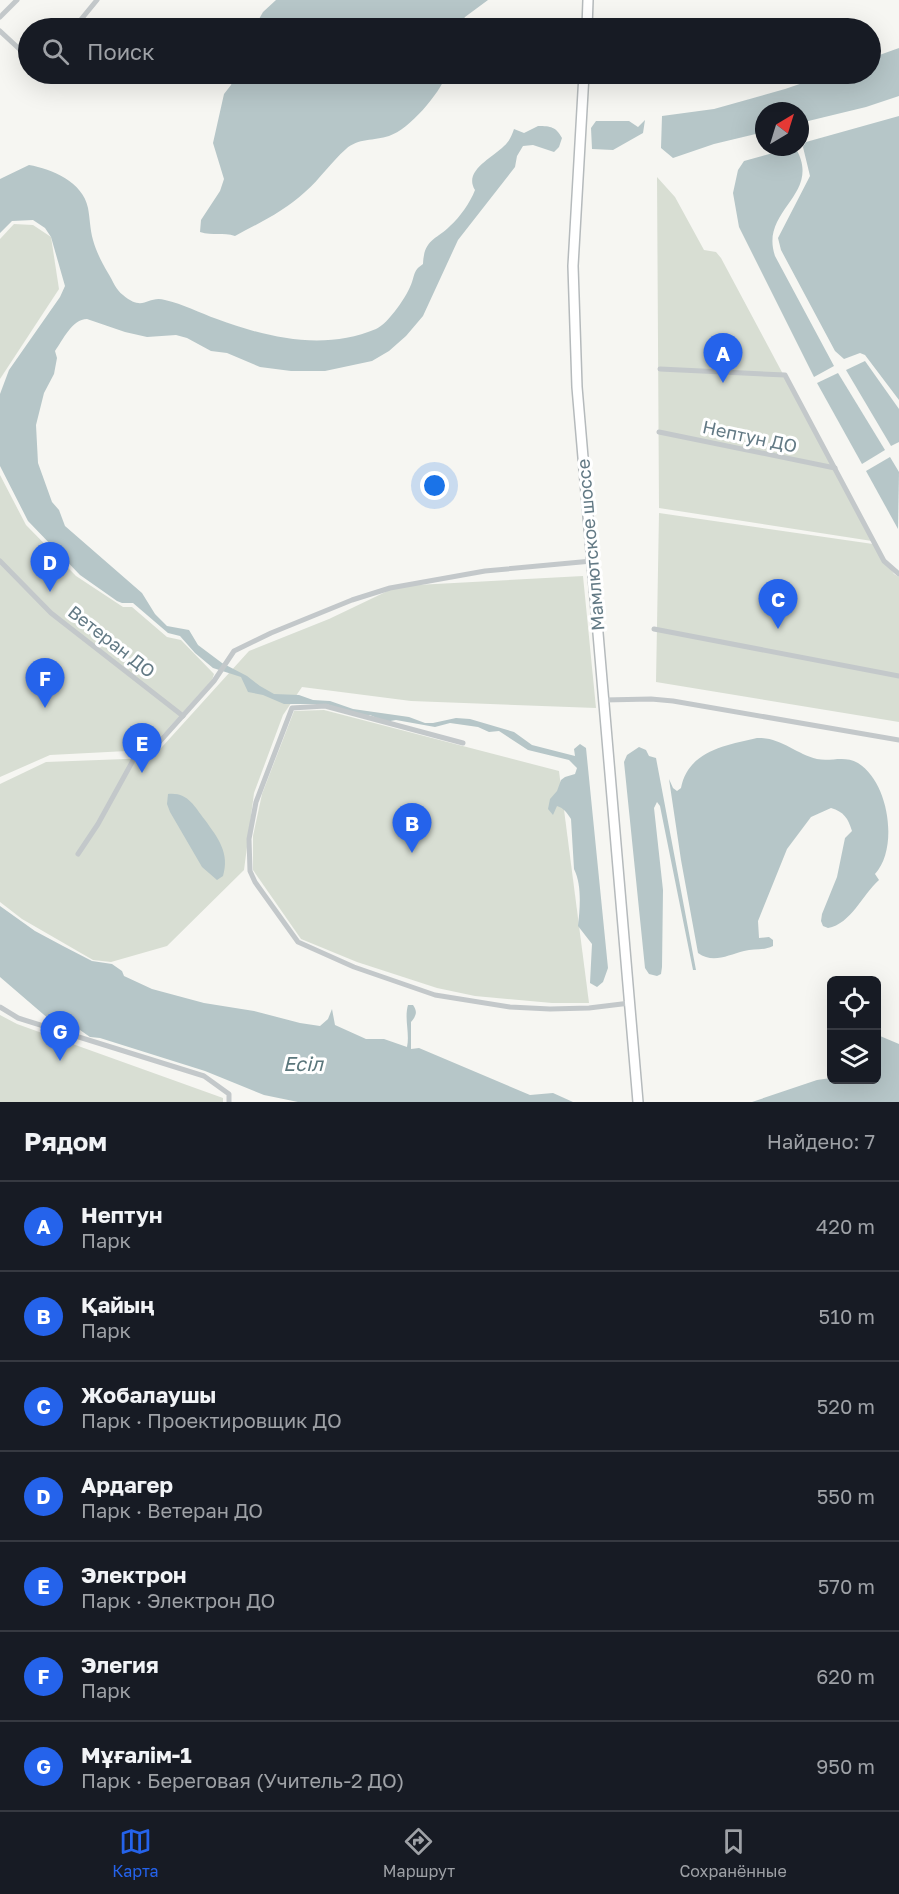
<!DOCTYPE html>
<html lang="ru">
<head>
<meta charset="utf-8">
<style>
	body { margin:0; font-family:"Golos Text",sans-serif; background:#242831; color:#f1f3f6 }
	.controls { position:absolute; right:18px; bottom:18px; display:grid; overflow:hidden; border-radius:9px; box-shadow:0 6px 24px #0002 }
	.controls button { width:54px; height:54px; display:grid; place-items:center; padding:0; border:0; border-bottom:2px solid #363941; background:#171b24; color:#f1f3f6; font:30px sans-serif }
	.compass { position:absolute; left:755px; top:102px; width:54px; height:54px; border-radius:50%; background:#171b24; box-shadow:0 6px 24px #0002; rotate:38deg }
	.you { position:absolute; left:435px; top:486px; width:21px; height:21px; margin:-15px; border:4px solid #fff; border-radius:50%; background:#1a73e8; box-shadow:0 0 0 9px #1a73e833 }
	.badge { display:grid; place-items:center; width:39px; height:39px; border-radius:50%; background:#2563eb; color:#fff; font-size:20px; font-weight:700 }
	.pin { position:absolute; translate:-50% -50px; filter:drop-shadow(0 2px 3px #0008) }
	.pin::after { content:''; position:absolute; top:32px; width:21px; height:18px; background:inherit; clip-path:polygon(0 0,100% 0,50% 100%) }
	.list { margin:0; padding:0; list-style:none }
	h2 { display:flex; justify-content:space-between; align-items:center; height:78px; margin:0; padding:0 24px; font-size:26px }
	h2 small { font-size:20px; font-weight:400; color:#9ea1a6 }
	.list li { display:grid; grid-template-columns:39px 1fr auto; gap:18px; align-items:center; box-sizing:border-box; height:90px; padding:0 24px; border-top:2px solid #363941 }
	.list b { display:block; font-size:22px; white-space:nowrap }
	.list p { margin:0; font-size:20px; white-space:nowrap; color:#9ea1a6 }
	.list em { font-size:20px; font-style:normal; color:#9ea1a6 }
	.icon { flex:none; width:33px; height:33px; fill:none; stroke:currentColor; stroke-width:2; stroke-linecap:round; stroke-linejoin:round }
	.map { position:relative; flex:none; width:899px; height:1102px; overflow:hidden }
	.search { position:absolute; background:#171b24; box-shadow:0 6px 24px #0002; left:18px; right:18px; top:18px; height:66px; display:flex; align-items:center; gap:15px; box-sizing:border-box; padding:0 21px; border-radius:33px; color:#9ea1a6; font-size:22px }
	.sheet { height:708px; background:#171b24 }
	nav { display:flex; justify-content:space-around; align-items:center; box-sizing:border-box; height:84px; border-top:2px solid #363941; background:#171b24; font-size:16px; color:#9ea1a6 }
	nav a { display:grid; justify-items:center; gap:3px }
	nav .on { color:#2563eb }
	.map>svg:first-child { display:block }
	.green { fill:#d8ded3 }
	.water { fill:#b6c6c8 }
	.lines { fill:none; stroke-linecap:round; stroke-linejoin:round }
	.trunk-casing { stroke:#b5babc; stroke-width:12 }
	.minor { stroke:#c3c8ca; stroke-width:5 }
	.trunk { stroke:#fff; stroke-width:9 }
	.labels { text-anchor:middle; dominant-baseline:central; stroke-width:6; stroke-linejoin:round; paint-order:stroke }
	.street-label { font-size:18px; fill:#637a85; stroke:#fff }
	.water-label { font-size:20px; font-style:italic; fill:#5a767b; stroke:#fff }
</style>
</head>
<body>
<div class="map">
<svg width="899" height="1102" viewBox="0 0 899 1102">
	<rect width="100%" height="100%" fill="#f6f6f2"/>
	<g class="green">
		<path d="M 657,177 L 675,197 L 704,250 L 716,252 L 721,258 L 872,541 L 659,508 Z"/>
		<path d="M 14,224 L 33,225 L 51,237 L 59,289 L 0,379 L 0,239 Z"/>
		<path d="M 0,475 L 26,525 L 76,576 L 123,607 L 132,607 L 167,637 L 181,640 L 214,674 L 212,680 L 144,755 L 127,751 L 50,755 L 0,777 Z"/>
		<path d="M 659,513 L 873,544 L 894,574 L 899,577 L 899,722 L 656,682 Z"/>
		<path d="M 583,576 L 596,708 L 411,701 L 302,687 L 283,715 L 254,793 L 244,870 L 167,946 L 111,962 L 93,960 L 22,919 L 0,902 L 0,784 L 46,762 L 152,758 L 249,651 L 329,619 L 398,586 Z"/>
		<path d="M 324,710 L 559,771 L 589,1003 L 552,1003 L 475,996 L 437,988 L 357,962 L 301,939 L 253,870 L 253,836 L 262,794 L 294,711 Z"/>
		<path d="M 0,1015 L 17,1024 L 223,1098 L 223,1102 L 0,1102 Z"/>
	</g>
	<g class="water">
		<path d="M 276,0 L 488,0 L 465,17 L 458,28 L 254,28 L 263,12 Z"/>
		<path d="M 899,48 L 899,96 L 866,107 L 800,123 L 800,111 L 764,111 L 764,132 L 714,144 L 673,158 L 661,148 L 662,116 L 714,109 L 785,89 L 829,74 L 870,74 L 871,58 Z"/>
		<path d="M 235,74 L 447,74 C 439,94 410,129 389,136 C 374,141 358,138 346,149 C 331,162 320,179 305,192 C 285,211 259,223 235,236 C 223,232 213,236 200,232 L 201,220 L 220,191 L 224,179 L 213,143 L 224,94 L 231,85 Z"/>
		<path d="M 899,116 L 899,400 L 865,355 L 860,353 L 844,359 L 835,351 L 781,250 L 778,238 L 810,176 L 803,147 L 806,142 Z"/>
		<path d="M 645,120 L 643,133 L 613,150 L 592,149 L 591,128 L 596,121 L 629,121 L 638,127 Z"/>
		<path d="M 538,126 C 551,126 556,127 562,138 L 559,147 L 554,152 L 533,145 L 523,146 L 517,156 L 515,167 L 458,240 L 423,316 L 406,336 L 389,351 L 372,361 L 325,371 L 291,371 L 260,367 L 227,353 L 211,351 L 187,338 L 176,335 L 147,337 L 125,332 L 87,319 C 72,319 63,340 55,351 L 57,358 L 54,374 L 44,393 L 36,425 L 38,463 L 52,502 L 59,510 L 65,526 L 142,593 L 155,614 L 167,626 L 189,630 L 198,645 L 222,663 L 247,676 L 260,686 L 274,694 L 299,695 L 313,700 L 330,701 L 353,709 L 409,717 L 425,723 L 433,723 L 456,718 L 470,719 L 514,732 L 532,745 L 575,756 L 574,749 L 580,744 L 586,748 L 608,968 L 603,982 L 597,987 L 590,983 L 592,944 L 578,926 C 580,908 582,885 574,869 L 571,819 C 567,813 564,808 557,806 L 553,815 L 548,809 L 550,799 L 557,791 L 561,780 L 565,777 L 575,774 L 577,768 L 569,760 L 528,750 L 499,731 L 489,732 L 478,727 L 450,723 L 435,727 L 396,720 L 385,722 L 370,715 L 359,715 L 326,704 L 284,704 L 263,695 L 248,692 L 241,677 L 213,668 L 195,653 L 180,636 L 168,633 L 133,603 L 122,603 L 117,601 L 80,575 L 28,521 L 0,466 L 0,394 L 9,370 L 60,297 L 65,286 L 51,237 L 45,228 L 33,220 L 12,221 L 0,233 L 0,179 L 29,165 C 52,169 83,182 88,208 C 90,219 90,229 93,240 C 96,251 102,263 108,273 C 113,281 116,290 123,295 C 144,313 147,295 165,300 C 183,304 200,313 217,319 C 268,338 324,351 376,329 C 388,324 408,295 412,282 C 415,273 414,270 423,264 C 424,239 436,240 450,226 C 460,217 470,203 475,190 C 463,171 492,158 504,146 C 509,142 512,135 514,129 L 524,133 Z"/>
		<path d="M 795,147 C 824,195 759,209 775,256 L 834,366 L 814,377 L 739,227 L 733,193 L 738,170 L 744,161 Z"/>
		<path d="M 865,361 L 899,409 L 899,442 L 891,446 L 846,370 Z"/>
		<path d="M 838,373 L 885,450 L 862,464 L 817,383 Z"/>
		<path d="M 890,457 L 899,472 L 898,529 L 866,471 Z"/>
		<path d="M 757,738 C 780,737 796,754 817,759 C 831,762 844,755 858,763 C 889,782 899,848 875,874 L 879,880 C 862,895 851,924 828,928 L 823,926 L 821,921 L 822,914 L 837,877 L 845,838 L 852,831 C 848,818 844,812 831,808 L 811,817 L 787,849 L 758,921 L 759,938 L 769,937 L 773,940 L 773,946 C 763,951 754,948 744,951 C 728,955 713,964 698,953 L 681,860 L 669,779 L 673,788 L 677,791 L 681,788 C 688,751 726,745 757,738 Z"/>
		<path d="M 639,747 L 646,750 L 649,756 L 656,758 L 696,970 L 693,970 L 660,806 L 657,802 L 654,808 L 663,890 L 662,967 L 661,974 L 657,976 L 649,974 L 645,968 L 624,762 L 627,755 Z"/>
		<path d="M 168,794 C 188,792 194,806 205,820 C 218,838 230,853 223,876 L 217,880 L 202,867 L 170,812 L 167,804 Z"/>
		<path d="M 0,906 L 35,931 L 63,946 L 92,961 L 112,964 L 122,971 L 124,976 L 152,989 L 204,1003 L 254,1011 L 300,1023 L 320,1026 L 328,1019 L 332,1009 L 335,1025 L 366,1039 L 384,1039 L 407,1047 C 410,1033 404,1019 408,1005 L 413,1005 C 418,1012 416,1016 411,1022 L 411,1049 L 419,1048 L 530,1095 L 553,1093 L 573,1102 L 298,1102 L 264,1095 L 205,1071 L 100,1038 L 90,1037 L 80,1030 L 50,1020 L 0,977 Z"/>
		<path d="M 880,1036 L 899,1044 L 899,1102 L 752,1102 L 817,1080 L 831,1078 L 832,1080 L 876,1080 L 877,1040 Z"/>
	</g>
	<g class="lines">
		<g class="trunk-casing">
			<g id="trunk">
				<path d="M 587,28 L 588,0"/>
				<path d="M 584,74 L 573,266 L 577,387 L 638,1102"/>
			</g>
		</g>
		<g class="minor">
			<path d="M 0,17 L 17,0"/>
			<path d="M 74,28 L 97,0"/>
			<path d="M 0,31 L 28,57"/>
			<path d="M 660,369 L 785,375 L 884,561 L 899,574"/>
			<path d="M 659,432 L 835,468"/>
			<path d="M 0,561 L 51,613 L 183,716"/>
			<path d="M 654,629 L 899,676"/>
			<path d="M 604,700 L 651,699 L 673,701 L 899,740"/>
			<path d="M 463,743 L 325,706 L 292,708 L 256,802 L 249,839 L 250,871 L 255,882 L 298,942 L 354,967 L 435,995 L 510,1007 L 550,1009 L 589,1008 L 630,1003"/>
			<path d="M 144,759 L 214,681 L 234,651 L 271,633 L 352,600 L 390,588 L 485,571 L 592,561"/>
			<path d="M 78,854 L 98,824 L 136,755"/>
			<path d="M 0,1007 L 18,1018 L 204,1076 L 229,1094 L 229,1102"/>
		</g>
		<use href="#trunk" class="trunk"/>
	</g>
	<g class="labels">
		<g class="street-label">
			<text transform="translate(750 436) rotate(12)">Нептун ДО</text>
			<text transform="translate(590 545) rotate(-95)">Мамлютское шоссе</text>
			<text transform="translate(112 641) rotate(38)">Ветеран ДО</text>
		</g>
		<g class="water-label">
			<text x="303" y="1063">Есіл</text>
		</g>
	</g>
</svg>
<div class="controls">
<button><svg class="icon" aria-label="locate" viewBox="0 0 24 24"><circle cx="12" cy="12" r="6"/><path d="M12 2v4M12 18v4M2 12h4M18 12h4"/></svg></button>
<button><svg class="icon" aria-label="layers" viewBox="0 0 24 24"><path d="M12 4l9 5-9 5-9-5zM3 14l9 5 9-5"/></svg></button>
</div>
<svg class="compass" viewBox="-18 -18 36 36"><path d="M0-13l5 13h-10z" fill="#e53935"/><path d="M0 13l5-13h-10z" fill="#9ea1a6"/></svg>
<div class="you"></div>
<div class="pin badge" style="left:723px;top:383px">A</div>
<div class="pin badge" style="left:412px;top:853px">B</div>
<div class="pin badge" style="left:778px;top:629px">C</div>
<div class="pin badge" style="left:50px;top:592px">D</div>
<div class="pin badge" style="left:142px;top:773px">E</div>
<div class="pin badge" style="left:45px;top:708px">F</div>
<div class="pin badge" style="left:60px;top:1061px">G</div>
<div class="search"><svg class="icon" aria-label="search" viewBox="0 0 24 24"><circle cx="10" cy="10" r="6"/><path d="M15 15l6 6"/></svg>Поиск</div>
</div>
<section class="sheet">
<h2>Рядом<small>Найдено: 7</small></h2>
<ul class="list">
<li><span class="badge">A</span><div><b>Нептун</b><p>Парк</p></div><em>420 m</em></li>
<li><span class="badge">B</span><div><b>Қайың</b><p>Парк</p></div><em>510 m</em></li>
<li><span class="badge">C</span><div><b>Жобалаушы</b><p>Парк · Проектировщик ДО</p></div><em>520 m</em></li>
<li><span class="badge">D</span><div><b>Ардагер</b><p>Парк · Ветеран ДО</p></div><em>550 m</em></li>
<li><span class="badge">E</span><div><b>Электрон</b><p>Парк · Электрон ДО</p></div><em>570 m</em></li>
<li><span class="badge">F</span><div><b>Элегия</b><p>Парк</p></div><em>620 m</em></li>
<li><span class="badge">G</span><div><b>Мұғалім-1</b><p>Парк · Береговая (Учитель-2 ДО)</p></div><em>950 m</em></li>
</ul>
</section>
<nav>
<a class="on"><svg class="icon" aria-label="map" viewBox="0 0 24 24"><path d="M3 6l6-2 6 2 6-2v14l-6 2-6-2-6 2zM9 4v14M15 6v14"/></svg>Карта</a>
<a><svg class="icon" aria-label="directions" viewBox="0 0 24 24"><path d="M12 3l9 9-9 9-9-9zM9 14v-3h6M13 9l2 2-2 2"/></svg>Маршрут</a>
<a><svg class="icon" aria-label="saved" viewBox="0 0 24 24"><path d="M7 4h10v16l-5-4-5 4z"/></svg>Сохранённые</a>
</nav>
</body>
</html>
